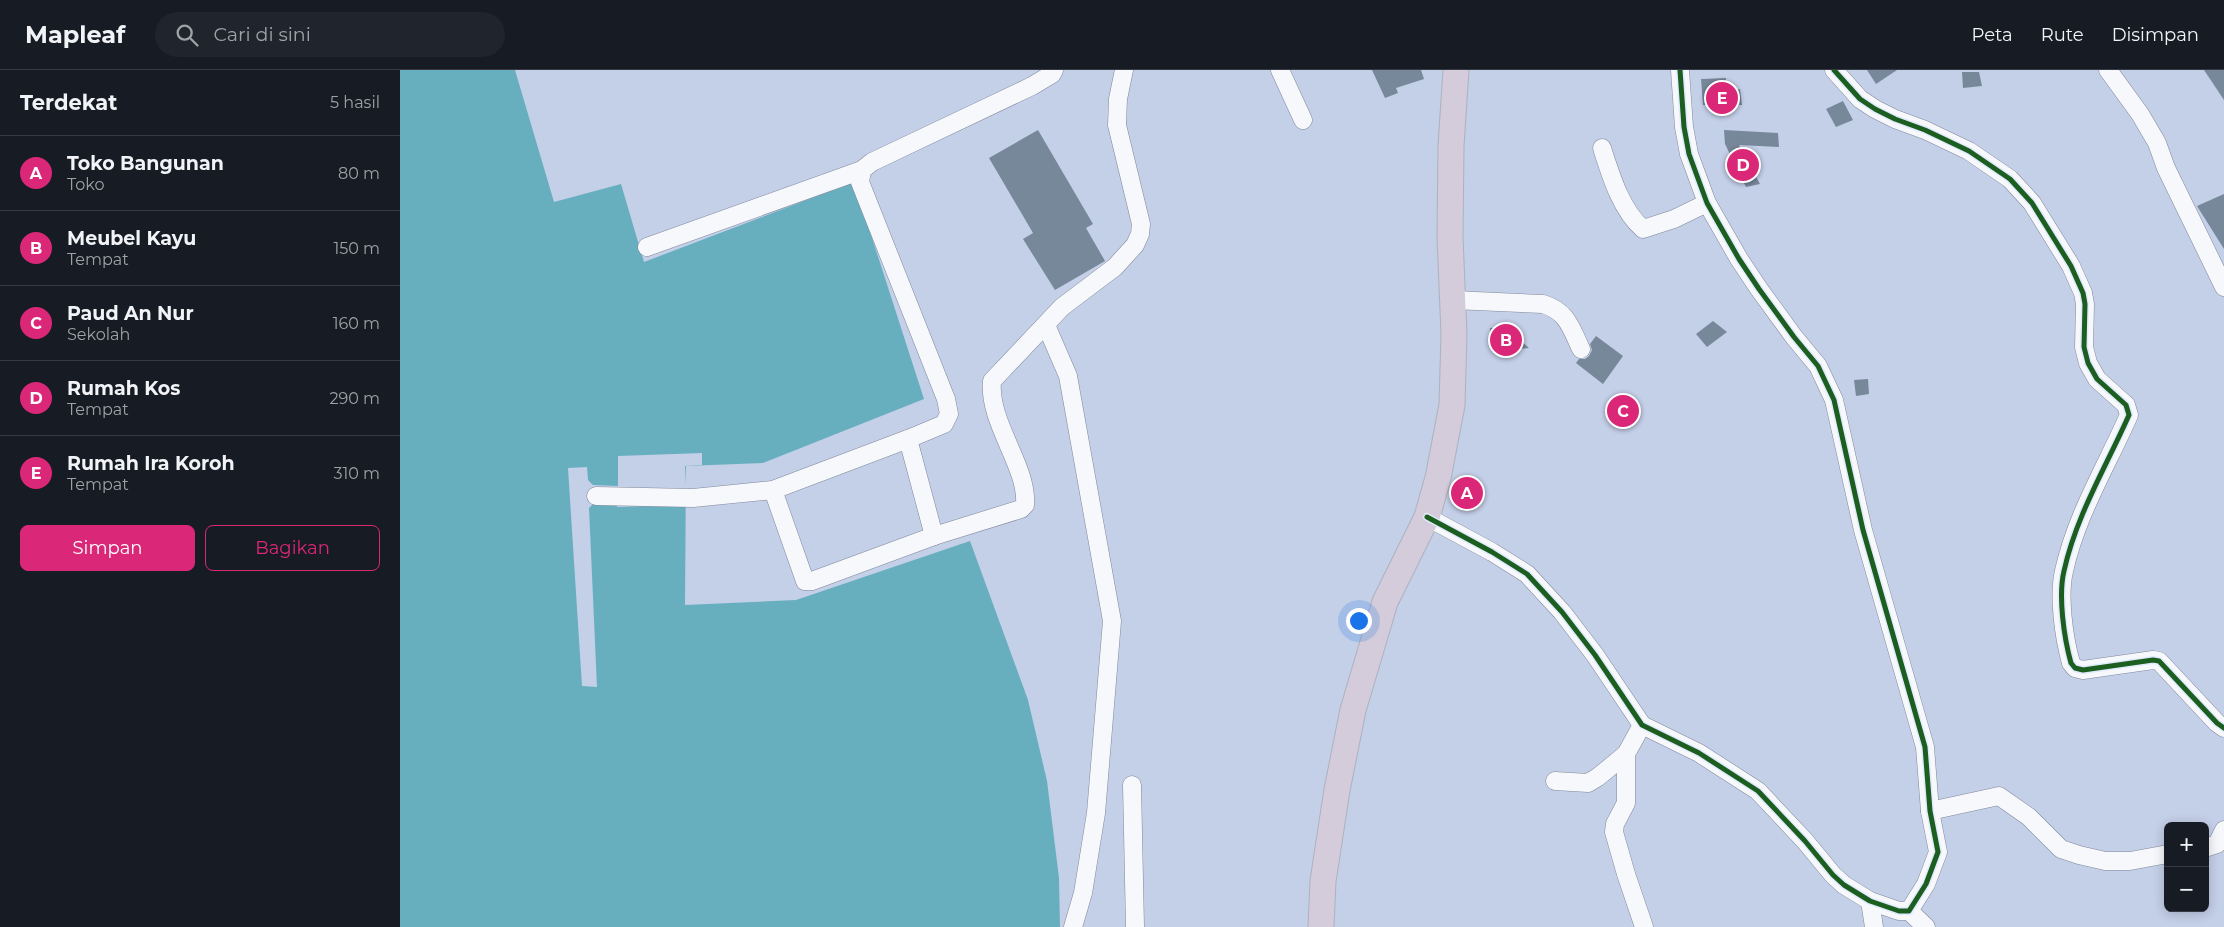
<!DOCTYPE html>
<html lang="id">
<head>
<meta charset="utf-8">
<style>
	body { margin:0; font-family:Montserrat,sans-serif; background:#20242c; color:#f1f3f6 }
	.controls { position:absolute; right:15px; bottom:15px; display:grid; overflow:hidden; border-radius:8px; box-shadow:0 2px 12px #0003 }
	.controls button { width:45px; height:45px; display:grid; place-items:center; padding:0; border:0; border-bottom:1px solid #363941; background:#171b24; color:#f1f3f6; font:25px sans-serif }
	.you { position:absolute; left:958px; top:550px; width:18px; height:18px; margin:-12px; border:4px solid #fff; border-radius:50%; background:#1a73e8; box-shadow:0 0 0 8px #1a73e833 }
	.badge { display:grid; place-items:center; width:32px; height:32px; border-radius:50%; background:#db2777; color:#fff; font-size:16px; font-weight:700 }
	.pin { position:absolute; translate:-50% -50%; border:2px solid #fff; box-shadow:0 1px 5px #0006 }
	.list { margin:0; padding:0; list-style:none }
	h2 { display:flex; justify-content:space-between; align-items:center; height:65px; margin:0; padding:0 20px; font-size:21px }
	h2 small { font-size:16px; font-weight:400; color:#9ea1a6 }
	.list li { display:grid; grid-template-columns:32px 1fr auto; gap:15px; align-items:center; box-sizing:border-box; height:75px; padding:0 20px; border-top:1px solid #363941 }
	.list b { display:block; font-size:19px; white-space:nowrap }
	.list p { margin:0; font-size:16px; white-space:nowrap; color:#9ea1a6 }
	.list em { font-size:16px; font-style:normal; color:#9ea1a6 }
	.actions { display:flex; gap:10px; padding:15px 20px }
	.actions a { flex:1; padding:11px 0; border:1px solid #db2777; border-radius:8px; text-align:center; font-size:18px; color:#db2777 }
	.actions .main { background:#db2777; color:#fff }
	.icon { flex:none; width:28px; height:28px; fill:none; stroke:currentColor; stroke-width:2; stroke-linecap:round; stroke-linejoin:round }
	.map { position:relative; flex:none; width:1824px; height:857px; overflow:hidden }
	header { display:flex; align-items:center; gap:30px; box-sizing:border-box; height:70px; padding:0 25px; background:#171b24; border-bottom:1px solid #363941 }
	header strong { font-size:24px }
	nav { display:flex; gap:28px; margin-inline-start:auto; font-size:18px }
	.search { width:350px; height:45px; background:#20242c; display:flex; align-items:center; gap:12px; box-sizing:border-box; padding:0 18px; border-radius:28px; color:#9ea1a6; font-size:19px }
	main { display:flex }
	aside { flex:1; background:#171b24 }
	.map>svg:first-child { display:block }
	.water { fill:#67afbf }
	.pier { fill:#c4cfe8 }
	.building { fill:#78889b }
	.lines { fill:none; stroke-linecap:round; stroke-linejoin:round }
	.minor-casing { stroke:#80889a; stroke-width:19 }
	.highway-casing { stroke:#acb2bf; stroke-width:27 }
	.minor { stroke:#f6f8fc; stroke-width:18 }
	.highway { stroke:#d4ccda; stroke-width:25 }
	.cycleway-casing { stroke:#e1eafd; stroke-width:8 }
	.cycleway { stroke:#1b5e20; stroke-width:5 }
</style>
</head>
<body>
<header>
<strong>Mapleaf</strong>
<div class="search"><svg class="icon" aria-label="search" viewBox="0 0 24 24"><circle cx="10" cy="10" r="6"/><path d="M15 15l6 6"/></svg>Cari di sini</div>
<nav><a>Peta</a><a>Rute</a><a>Disimpan</a></nav>
</header>
<main>
<aside>
<h2>Terdekat<small>5 hasil</small></h2>
<ul class="list">
<li><span class="badge">A</span><div><b>Toko Bangunan</b><p>Toko</p></div><em>80 m</em></li>
<li><span class="badge">B</span><div><b>Meubel Kayu</b><p>Tempat</p></div><em>150 m</em></li>
<li><span class="badge">C</span><div><b>Paud An Nur</b><p>Sekolah</p></div><em>160 m</em></li>
<li><span class="badge">D</span><div><b>Rumah Kos</b><p>Tempat</p></div><em>290 m</em></li>
<li><span class="badge">E</span><div><b>Rumah Ira Koroh</b><p>Tempat</p></div><em>310 m</em></li>
</ul>
<div class="actions"><a class="main">Simpan</a><a>Bagikan</a></div>
</aside>
<div class="map">
<svg width="1824" height="857" viewBox="0 0 1824 857">
	<rect width="100%" height="100%" fill="#c4cfe8"/>
	<path class="water" d="M 0,0 L 115,0 L 154,132 L 221,114 L 244,192 L 454,112 L 524,329 L 363,393 L 286,396 L 285,535 L 396,530 L 570,471 L 628,630 L 647,711 L 659,808 L 660,857 L 0,857 Z"/>
	<path class="pier" d="M 302,383 L 302,395 L 285,396 L 287,435 L 217,437 L 217,432 L 194,433 L 189,438 L 197,617 L 182,616 L 168,398 L 187,397 L 188,410 L 193,415 L 218,416 L 218,386 Z"/>
	<g class="building">
		<path d="M 972,0 L 1021,0 L 1024,9 L 996,18 L 998,23 L 985,28 Z"/>
		<path d="M 1467,0 L 1497,0 L 1476,14 Z"/>
		<path d="M 1804,0 L 1824,0 L 1824,30 Z"/>
		<path d="M 1562,2 L 1579,2 L 1582,16 L 1563,18 Z"/>
		<path d="M 1326,8 L 1326,22 L 1340,19 L 1342,35 L 1303,35 L 1301,9 Z"/>
		<path d="M 1443,31 L 1453,50 L 1436,57 L 1426,39 Z"/>
		<path d="M 638,60 L 693,154 L 686,158 L 705,191 L 655,220 L 623,169 L 633,163 L 589,88 Z"/>
		<path d="M 1324,60 L 1378,63 L 1379,77 L 1339,75 L 1360,114 L 1346,117 L 1325,74 Z"/>
		<path d="M 1824,124 L 1824,179 L 1797,136 Z"/>
		<path d="M 1313,251 L 1327,262 L 1307,277 L 1296,264 Z"/>
		<path d="M 1111,257 L 1112,263 L 1129,278 L 1092,282 L 1090,258 Z"/>
		<path d="M 1196,266 L 1223,286 L 1203,314 L 1176,293 L 1179,289 L 1185,289 L 1189,286 L 1192,280 L 1190,274 Z"/>
		<path d="M 1468,309 L 1469,324 L 1456,326 L 1454,310 Z"/>
	</g>
	<g class="lines">
		<g class="minor-casing">
			<g id="minor">
				<path d="M 880,0 L 903,50"/>
				<path d="M 1434,0 L 1460,29 L 1475,39 L 1495,49 L 1525,60 L 1569,81 L 1610,109 L 1632,133 L 1671,196 L 1683,223 L 1685,234 L 1684,277 L 1688,293 L 1697,309 L 1726,335 L 1729,345 C 1706,397 1676,446 1664,501 C 1658,526 1664,568 1671,593 L 1675,598 L 1683,600 L 1753,590 L 1759,591 L 1817,653 L 1824,658"/>
				<path d="M 1708,0 L 1740,44 L 1757,73 L 1766,98 L 1824,217"/>
				<path d="M 1202,78 C 1211,106 1221,140 1243,159 L 1274,149 L 1307,133"/>
				<path d="M 247,177 L 462,100"/>
				<path d="M 1053,230 L 1143,234 C 1167,241 1171,258 1181,279"/>
				<path d="M 646,255 L 668,306 L 712,551 L 696,743 L 683,823 L 673,857"/>
				<path d="M 508,369 L 544,354 L 549,344 L 546,329 L 460,112 L 462,100 L 472,92 L 632,16 L 652,4 L 654,0"/>
				<path d="M 373,420 L 405,511 L 412,511 L 534,466 L 621,439 L 625,435 C 628,396 588,353 592,311 L 662,237 L 715,197 L 735,175 L 740,164 L 741,154 L 717,55 L 718,29 L 724,0"/>
				<path d="M 196,426 L 293,428 L 373,420 L 508,369 L 534,466"/>
				<path d="M 1027,447 L 1092,482 L 1127,504 L 1162,542 L 1195,585 L 1242,655 L 1299,683 L 1358,721 L 1405,771 L 1433,805 L 1444,815 L 1470,831 L 1499,841 L 1509,841 L 1526,814 L 1538,782 L 1530,741 L 1525,677 L 1463,460 L 1434,330 L 1418,296 L 1394,267 L 1359,219 L 1339,189 L 1307,133 L 1289,84 L 1284,57 L 1280,0"/>
				<path d="M 1242,655 L 1226,684 L 1226,733 L 1215,754 L 1214,762 L 1226,804 L 1244,857"/>
				<path d="M 1155,711 L 1188,713 L 1198,707 L 1226,684"/>
				<path d="M 732,715 L 735,857"/>
				<path d="M 1530,741 L 1599,726 L 1629,747 L 1661,779 L 1679,785 L 1705,791 L 1730,791 L 1768,784"/>
				<path d="M 1805,778 L 1817,774 L 1824,760"/>
				<path d="M 1470,831 L 1474,857"/>
				<path d="M 1509,841 L 1526,857"/>
			</g>
		</g>
		<g class="highway-casing">
			<path id="highway" d="M 921,857 L 923,811 L 937,720 L 953,640 L 985,532 L 1027,447 L 1038,408 L 1052,335 L 1054,264 L 1050,167 L 1051,76 L 1056,0"/>
		</g>
		<use href="#minor" class="minor"/>
		<use href="#highway" class="highway"/>
		<g class="cycleway-casing">
			<g id="cycleway">
				<path d="M 1434,0 L 1460,29 L 1475,39 L 1495,49 L 1525,60 L 1569,81 L 1610,109 L 1632,133 L 1671,196 L 1683,223 L 1685,234 L 1684,277 L 1688,293 L 1697,309 L 1726,335 L 1729,345 C 1706,397 1676,446 1664,501 C 1658,526 1664,568 1671,593 L 1675,598 L 1683,600 L 1753,590 L 1759,591 L 1817,653 L 1824,658"/>
				<path d="M 1027,447 L 1092,482 L 1127,504 L 1162,542 L 1195,585 L 1242,655 L 1299,683 L 1358,721 L 1405,771 L 1433,805 L 1444,815 L 1470,831 L 1499,841 L 1509,841 L 1526,814 L 1538,782 L 1530,741 L 1525,677 L 1463,460 L 1434,330 L 1418,296 L 1394,267 L 1359,219 L 1339,189 L 1307,133 L 1289,84 L 1284,57 L 1280,0"/>
			</g>
		</g>
		<use href="#cycleway" class="cycleway"/>
	</g>
</svg>
<div class="controls">
<button>+</button>
<button>−</button>
</div>
<div class="you"></div>
<div class="pin badge" style="left:1067px;top:423px">A</div>
<div class="pin badge" style="left:1106px;top:270px">B</div>
<div class="pin badge" style="left:1223px;top:341px">C</div>
<div class="pin badge" style="left:1343px;top:95px">D</div>
<div class="pin badge" style="left:1322px;top:28px">E</div>
</div>
</main>
</body>
</html>
